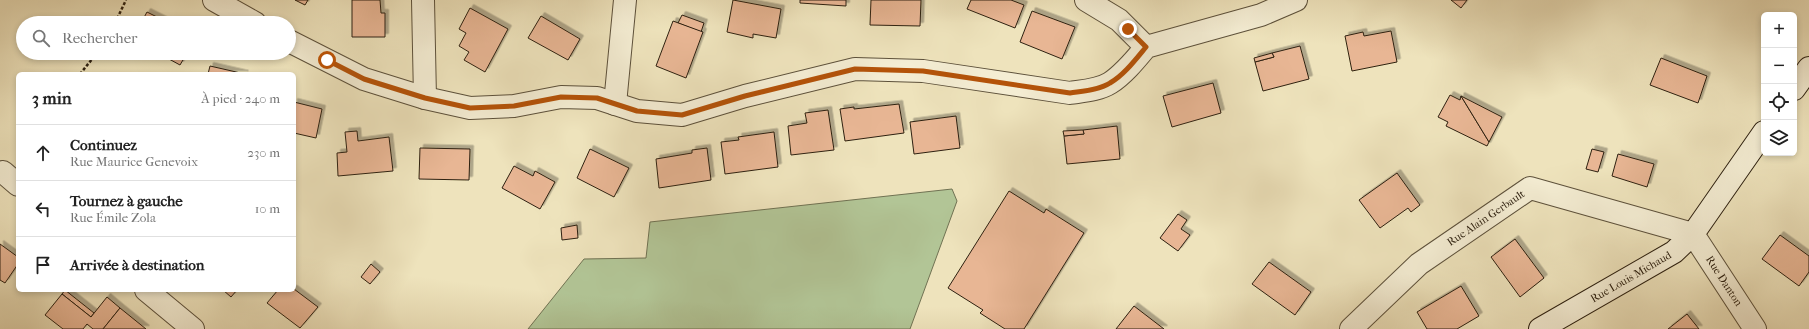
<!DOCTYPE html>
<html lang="fr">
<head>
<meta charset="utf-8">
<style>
	body { margin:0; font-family:"IM FELL French Canon",serif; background:#f6f6f6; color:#222 }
	.controls { position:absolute; right:12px; top:12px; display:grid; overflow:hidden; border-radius:6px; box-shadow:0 2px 6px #0003 }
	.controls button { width:36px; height:36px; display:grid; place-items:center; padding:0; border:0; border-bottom:1px solid #e0e0e0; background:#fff; color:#222; font:20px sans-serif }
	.stop { position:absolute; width:12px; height:12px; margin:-9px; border:3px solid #b45309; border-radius:50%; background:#fff }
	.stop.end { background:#b45309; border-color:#fff; box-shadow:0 1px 4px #0008 }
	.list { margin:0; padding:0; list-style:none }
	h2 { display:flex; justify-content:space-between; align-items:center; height:52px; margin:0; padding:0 16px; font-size:17px }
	h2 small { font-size:13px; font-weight:400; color:#767676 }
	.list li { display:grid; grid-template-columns:26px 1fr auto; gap:12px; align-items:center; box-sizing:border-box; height:56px; padding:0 16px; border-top:1px solid #e0e0e0 }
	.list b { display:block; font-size:15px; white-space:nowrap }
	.list p { margin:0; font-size:13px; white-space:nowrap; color:#767676 }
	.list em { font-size:13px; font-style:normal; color:#767676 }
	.icon { flex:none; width:22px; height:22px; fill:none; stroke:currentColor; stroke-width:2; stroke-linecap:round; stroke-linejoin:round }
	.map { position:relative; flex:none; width:1809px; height:329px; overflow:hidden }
	.search { position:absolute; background:#fff; box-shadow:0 2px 6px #0003; left:16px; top:16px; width:280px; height:44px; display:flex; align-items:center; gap:10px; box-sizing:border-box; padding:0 14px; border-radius:22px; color:#767676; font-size:15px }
	.panel { position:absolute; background:#fff; box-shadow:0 2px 6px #0003; left:16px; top:72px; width:280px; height:220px; border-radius:6px }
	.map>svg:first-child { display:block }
	.green { fill:#b2c596; stroke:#707253 }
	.building { fill:#e8b694; stroke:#2d2010; filter:url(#shadow) }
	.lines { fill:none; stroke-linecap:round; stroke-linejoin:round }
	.street-casing { stroke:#5d513b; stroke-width:24 }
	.secondary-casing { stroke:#2d2010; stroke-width:24 }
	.path { stroke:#2d2010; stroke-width:2.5; stroke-dasharray:3 2; stroke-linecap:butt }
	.street { stroke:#f4edd3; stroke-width:22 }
	.secondary { stroke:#f4edd3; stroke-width:22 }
	.route { stroke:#b45309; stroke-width:5 }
	.labels { text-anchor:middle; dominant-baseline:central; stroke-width:3.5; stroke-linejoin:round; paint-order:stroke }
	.street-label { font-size:11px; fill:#2d2010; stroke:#f4edd3 }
</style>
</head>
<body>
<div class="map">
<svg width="1809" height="329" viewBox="0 0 1809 329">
	<defs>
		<filter id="shadow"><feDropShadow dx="3.5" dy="-3.5" stdDeviation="0" flood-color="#0004"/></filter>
	</defs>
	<rect width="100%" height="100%" fill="#eee3bc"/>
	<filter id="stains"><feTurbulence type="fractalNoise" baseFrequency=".005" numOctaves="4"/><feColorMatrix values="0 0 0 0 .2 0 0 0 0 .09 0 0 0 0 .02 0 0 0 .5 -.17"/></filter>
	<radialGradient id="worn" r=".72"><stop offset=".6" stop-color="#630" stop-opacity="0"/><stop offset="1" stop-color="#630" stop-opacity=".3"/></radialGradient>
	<path class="green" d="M 952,189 L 957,201 L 910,329 L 528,329 L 584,259 L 646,258 L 650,222 Z"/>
	<g class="building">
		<path d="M 295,0 L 308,0 L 305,5 Z"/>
		<path d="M 352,0 L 380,0 L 381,13 L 385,13 L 385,37 L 352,37 Z"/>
		<path d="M 733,0 L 781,9 L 776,38 L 753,34 L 753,38 L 727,32 Z"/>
		<path d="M 800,0 L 846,0 L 846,6 L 800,3 Z"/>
		<path d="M 871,0 L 921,0 L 920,26 L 870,25 Z"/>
		<path d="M 971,0 L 1011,0 L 1024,5 L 1015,28 L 967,9 Z"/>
		<path d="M 1451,0 L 1467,0 L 1461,8 Z"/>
		<path d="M 470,8 L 508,29 L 485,72 L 464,60 L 469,52 L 459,46 L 466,33 L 459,29 Z"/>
		<path d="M 1032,11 L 1075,27 L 1062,59 L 1020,42 Z"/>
		<path d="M 147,12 L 169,23 L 141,23 Z"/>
		<path d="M 682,15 L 704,23 L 701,32 L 678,23 Z"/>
		<path d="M 541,16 L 580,39 L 568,60 L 528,38 Z"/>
		<path d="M 673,21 L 703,32 L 686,78 L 656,66 Z"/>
		<path d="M 1391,31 L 1397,62 L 1352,71 L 1345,36 L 1363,32 L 1364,36 Z"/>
		<path d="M 1300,46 L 1309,79 L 1263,91 L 1255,62 L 1274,57 L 1272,53 Z"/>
		<path d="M 158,53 L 187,53 L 180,65 Z"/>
		<path d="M 1272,53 L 1274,57 L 1255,62 L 1254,58 Z"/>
		<path d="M 1661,58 L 1707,76 L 1698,103 L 1650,85 Z"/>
		<path d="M 210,66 L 245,74 L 208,74 Z"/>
		<path d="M 1213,83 L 1221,113 L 1172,127 L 1163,96 Z"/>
		<path d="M 1450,95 L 1460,100 L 1461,96 L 1489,142 L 1487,146 L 1446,126 L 1448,122 L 1438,117 Z"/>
		<path d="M 1461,96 L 1502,117 L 1489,142 Z"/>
		<path d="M 294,102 L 322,109 L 316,138 L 294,133 Z"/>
		<path d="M 899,104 L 904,133 L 845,141 L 840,109 L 854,107 L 854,109 Z"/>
		<path d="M 828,110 L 834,150 L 791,155 L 788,126 L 807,123 L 805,113 Z"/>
		<path d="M 956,116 L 960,148 L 914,154 L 910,122 Z"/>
		<path d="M 1117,126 L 1120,159 L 1067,164 L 1064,136 L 1084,134 L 1083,130 Z"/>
		<path d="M 1083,130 L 1084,134 L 1064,136 L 1063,131 Z"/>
		<path d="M 357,131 L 358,141 L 389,137 L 393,171 L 338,176 L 337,153 L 347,152 L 345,132 Z"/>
		<path d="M 774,132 L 778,167 L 725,174 L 721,142 L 739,140 L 738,137 Z"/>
		<path d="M 420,148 L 470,149 L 469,180 L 419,179 Z"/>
		<path d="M 707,148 L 711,180 L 659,188 L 656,159 L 692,153 L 692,150 Z"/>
		<path d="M 590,149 L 629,168 L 614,197 L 577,178 Z"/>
		<path d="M 1592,149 L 1604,152 L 1598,172 L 1586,169 Z"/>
		<path d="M 1618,154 L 1654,164 L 1647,187 L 1612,176 Z"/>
		<path d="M 514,166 L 533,176 L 535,171 L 555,182 L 540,209 L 502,188 Z"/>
		<path d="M 1397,173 L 1420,205 L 1411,212 L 1408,208 L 1380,228 L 1359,200 Z"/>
		<path d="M 1009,191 L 1044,213 L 1046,209 L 1084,233 L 1024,329 L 1005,329 L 980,313 L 983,310 L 948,288 Z"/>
		<path d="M 1178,214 L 1187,220 L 1181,229 L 1190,235 L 1178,251 L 1160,238 Z"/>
		<path d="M 577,225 L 578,238 L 562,240 L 561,228 Z"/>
		<path d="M 1780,235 L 1809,256 L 1809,272 L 1799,286 L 1762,259 Z"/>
		<path d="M 1515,239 L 1544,278 L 1520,297 L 1491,257 Z"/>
		<path d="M 0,244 L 18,257 L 18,264 L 5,283 L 0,280 Z"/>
		<path d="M 1269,262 L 1311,292 L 1295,315 L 1252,284 Z"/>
		<path d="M 371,264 L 380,272 L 370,284 L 361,277 Z"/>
		<path d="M 1461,286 L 1479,316 L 1457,329 L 1427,329 L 1417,312 Z"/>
		<path d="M 294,289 L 318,307 L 300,328 L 267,303 L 278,290 Z"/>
		<path d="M 65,290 L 94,313 L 91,317 L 62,294 Z"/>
		<path d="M 223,290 L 237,290 L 231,297 Z"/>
		<path d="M 62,294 L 91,317 L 107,297 L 120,308 L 103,329 L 93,329 L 87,324 L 83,329 L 63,329 L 45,315 Z"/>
		<path d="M 1134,306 L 1164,329 L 1116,329 Z"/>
		<path d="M 120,308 L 146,329 L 103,329 Z"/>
		<path d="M 1687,314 L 1699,329 L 1668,329 Z"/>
	</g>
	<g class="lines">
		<g class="street-casing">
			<g id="street">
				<path d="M 214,0 L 255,23"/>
				<path d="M 423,0 L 425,98"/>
				<path d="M 1086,0 L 1119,20 L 1146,47"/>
				<path d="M 289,41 L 364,79 L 425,98 L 470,108 L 514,106 L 561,97 L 597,98 L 637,111 L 682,115 L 745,96 L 855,69 L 923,71 L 1070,93 C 1083,91 1099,90 1110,83 C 1124,74 1136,59 1146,47 L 1261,15 L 1296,0"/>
				<path d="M 615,104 L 625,0"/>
				<path d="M 3,172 L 18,185"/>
				<path d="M 146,290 L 193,329"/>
				<path d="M 1351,329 L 1419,264 L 1530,188 L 1693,234 L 1755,329"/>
			</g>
		</g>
		<g class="secondary-casing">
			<g id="secondary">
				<path d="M 1794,89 L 1809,68"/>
				<path d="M 1540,329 L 1674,252 L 1693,234 L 1764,132"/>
			</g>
		</g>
		<g class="path">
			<path d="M 115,23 L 126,0"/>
			<path d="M 80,74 L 97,53"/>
		</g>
		<use href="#street" class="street"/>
		<use href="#secondary" class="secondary"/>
	</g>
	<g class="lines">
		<path class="route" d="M 327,60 L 364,79 L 425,98 L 470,108 L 514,106 L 561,97 L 597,98 L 637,111 L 682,115 L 745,96 L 855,69 L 923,71 L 1070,93 C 1083,91 1099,90 1110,83 C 1124,75 1136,59 1146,47 L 1128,29"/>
	</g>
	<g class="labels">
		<g class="street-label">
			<text transform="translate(1486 218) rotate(-34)">Rue Alain Gerbault</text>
			<text transform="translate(1631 277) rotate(-30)">Rue Louis Michaud</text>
			<text transform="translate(1724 281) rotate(57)">Rue Danton</text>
		</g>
	</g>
	<rect width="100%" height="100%" filter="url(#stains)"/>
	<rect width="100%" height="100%" fill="url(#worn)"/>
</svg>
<div class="controls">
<button>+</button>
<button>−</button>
<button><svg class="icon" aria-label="locate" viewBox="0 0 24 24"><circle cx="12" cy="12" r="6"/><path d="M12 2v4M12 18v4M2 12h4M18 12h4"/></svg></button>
<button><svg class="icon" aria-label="layers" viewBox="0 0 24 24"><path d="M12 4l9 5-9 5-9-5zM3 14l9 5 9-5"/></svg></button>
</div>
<div class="stop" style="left:327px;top:60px"></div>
<div class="stop end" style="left:1128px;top:29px"></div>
<div class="search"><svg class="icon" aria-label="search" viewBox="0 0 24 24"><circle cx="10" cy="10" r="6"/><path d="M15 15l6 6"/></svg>Rechercher</div>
<section class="panel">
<h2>3 min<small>À pied · 240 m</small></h2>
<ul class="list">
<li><svg class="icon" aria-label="ahead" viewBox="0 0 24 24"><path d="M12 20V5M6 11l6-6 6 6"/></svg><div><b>Continuez</b><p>Rue Maurice Genevoix</p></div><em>230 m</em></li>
<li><svg class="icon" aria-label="left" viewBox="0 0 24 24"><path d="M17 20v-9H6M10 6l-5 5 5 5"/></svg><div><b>Tournez à gauche</b><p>Rue Émile Zola</p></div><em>10 m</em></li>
<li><svg class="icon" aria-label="arrive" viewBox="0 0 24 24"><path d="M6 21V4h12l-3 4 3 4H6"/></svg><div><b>Arrivée à destination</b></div></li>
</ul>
</section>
</div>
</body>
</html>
